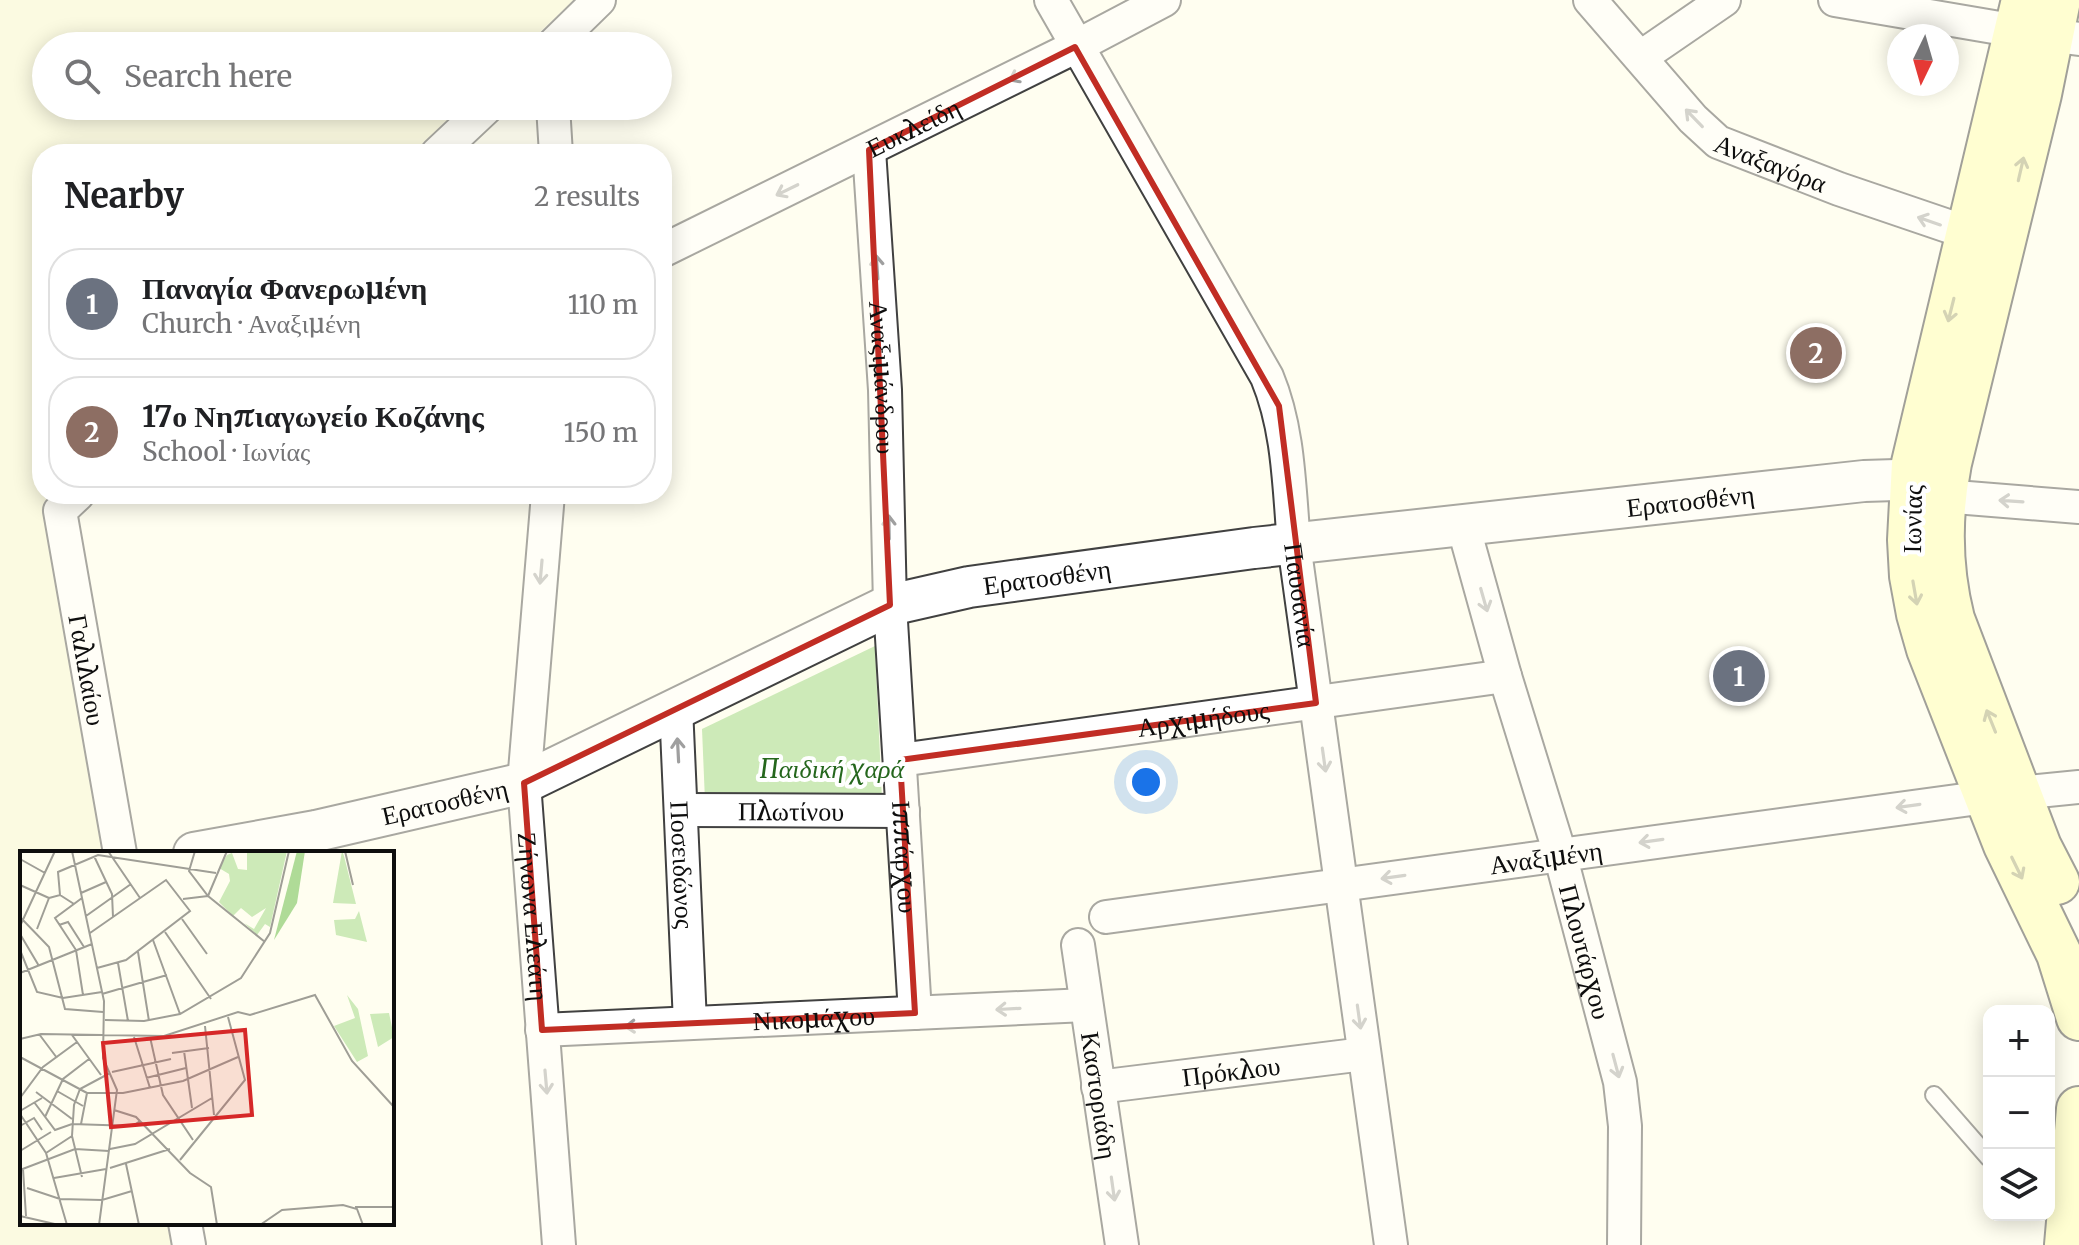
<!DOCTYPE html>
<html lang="en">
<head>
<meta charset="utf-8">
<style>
	body { margin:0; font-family:Merriweather,serif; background:#f6f6f6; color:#202124 }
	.controls { position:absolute; right:24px; bottom:24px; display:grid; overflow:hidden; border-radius:16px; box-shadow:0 4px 20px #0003 }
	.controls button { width:72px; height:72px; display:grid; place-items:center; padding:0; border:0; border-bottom:2px solid #e0e0e0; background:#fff; color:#202124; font:40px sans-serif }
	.compass { position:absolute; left:1887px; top:24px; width:72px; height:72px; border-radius:50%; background:#fff; box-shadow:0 4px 20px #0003; rotate:185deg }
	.you { position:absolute; left:1146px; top:782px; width:28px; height:28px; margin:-20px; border:6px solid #fff; border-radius:50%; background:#1a73e8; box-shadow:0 0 0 12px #1a73e833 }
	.badge { display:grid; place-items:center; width:52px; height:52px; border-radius:50%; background:#c12d24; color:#fff; font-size:26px; font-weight:700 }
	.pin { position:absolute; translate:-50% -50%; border:4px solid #fff; box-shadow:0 2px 8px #0006 }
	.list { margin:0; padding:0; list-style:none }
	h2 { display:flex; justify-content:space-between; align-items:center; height:104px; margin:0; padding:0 32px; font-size:34px }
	h2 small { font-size:26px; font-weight:400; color:#757577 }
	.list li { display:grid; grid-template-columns:52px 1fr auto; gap:24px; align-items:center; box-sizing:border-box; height:112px; margin:0 16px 16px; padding:0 16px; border:2px solid #e0e0e0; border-radius:32px }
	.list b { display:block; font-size:30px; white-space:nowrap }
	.list p { margin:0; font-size:26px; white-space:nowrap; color:#757577 }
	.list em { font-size:26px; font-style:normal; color:#757577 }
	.icon { flex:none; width:44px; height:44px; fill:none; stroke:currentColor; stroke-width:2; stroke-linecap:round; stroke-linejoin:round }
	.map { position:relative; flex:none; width:2079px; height:1245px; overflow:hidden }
	.search { position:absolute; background:#fff; box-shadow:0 4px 20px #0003; left:32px; top:32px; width:640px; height:88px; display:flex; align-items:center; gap:20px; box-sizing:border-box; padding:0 28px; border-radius:44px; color:#757577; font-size:30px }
	.panel { position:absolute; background:#fff; box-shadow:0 4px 20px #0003; left:32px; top:144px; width:640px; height:360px; border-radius:32px }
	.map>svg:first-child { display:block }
	.farmland { fill:#f5f5cf }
	.green { fill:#cdeab8 }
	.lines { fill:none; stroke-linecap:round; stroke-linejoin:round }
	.service-casing { stroke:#414141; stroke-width:20 }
	.minor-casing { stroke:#414141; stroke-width:36 }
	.tertiary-casing { stroke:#414141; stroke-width:44 }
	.secondary-casing { stroke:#303030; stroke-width:48 }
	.service { stroke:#fff; stroke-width:16 }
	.minor { stroke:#fff; stroke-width:32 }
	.tertiary { stroke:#fff; stroke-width:40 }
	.secondary { stroke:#ffffab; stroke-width:44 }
	.oneway { stroke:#9f9f9f }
	.oneway2 { stroke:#9f9f6c }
	.marked { fill:none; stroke:#c12d24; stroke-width:6; stroke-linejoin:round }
	.labels { text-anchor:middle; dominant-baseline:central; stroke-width:8; stroke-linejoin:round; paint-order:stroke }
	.street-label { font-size:26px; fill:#0e0e0e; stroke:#fff }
	.park-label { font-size:26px; font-style:italic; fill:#25671d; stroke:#fff }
	.inset-road { fill:none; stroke:#9f9e96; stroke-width:2 }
	.view { fill:#d62828; fill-opacity:0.15; stroke:#d62828; stroke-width:4 }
	.inset-edge { fill:none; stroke:#0e0e0e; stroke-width:4 }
</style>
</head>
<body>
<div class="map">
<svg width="2079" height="1245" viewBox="0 0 2079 1245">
	<rect width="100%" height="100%" fill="#fffef0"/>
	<path class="farmland" d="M 0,0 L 574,0 L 525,46 L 46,46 L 46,106 L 462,106 L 411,154 L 42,154 L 42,494 L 51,494 L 44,502 L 107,853 L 22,853 L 22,1223 L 169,1223 L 173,1245 L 0,1245 Z"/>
	<path class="green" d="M 875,646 L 882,800 L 705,801 L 702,729 Z"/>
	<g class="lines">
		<g class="service-casing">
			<path id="service" d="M 1934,1095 L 1989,1158"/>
		</g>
		<g class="minor-casing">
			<g id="minor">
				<path id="s1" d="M 1051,0 L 1267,377 C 1289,430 1289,487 1294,544 L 1391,1245"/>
				<path id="s2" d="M 1590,0 L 1693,119 L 1718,142 L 1839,189 L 1989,240"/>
				<path d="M 1835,0 L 2017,31 L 2079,39"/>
				<path d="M 552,46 L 599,0"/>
				<path d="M 1641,57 L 1724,0"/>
				<path d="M 553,106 L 556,154"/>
				<path id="s3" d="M 869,150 L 885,390 L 890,605 L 915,1013"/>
				<path d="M 437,154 L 488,106"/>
				<path id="s4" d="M 662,251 L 1075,47 L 1164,0"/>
				<path id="s5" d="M 78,494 L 60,511 L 120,853"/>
				<path id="s6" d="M 548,494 L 524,783 L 559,1245"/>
				<path d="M 1943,496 L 2079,507"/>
				<path id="s7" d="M 1463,525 L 1505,676 L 1560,854 L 1620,1082 L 1625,1126 L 1624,1245"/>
				<path id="s8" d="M 676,707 L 690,1023"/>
				<path id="s9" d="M 900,760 L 1505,676"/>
				<path d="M 2019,793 L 2079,787"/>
				<path id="s10" d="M 681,810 L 903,811"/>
				<path id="s11" d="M 1106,917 L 1986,797"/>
				<path id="s12" d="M 1078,945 L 1122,1245"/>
				<path id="s13" d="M 542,1030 L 1086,1005"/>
				<path id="s14" d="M 1098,1087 L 1364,1054"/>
				<path d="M 185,1223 L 189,1245"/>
			</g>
		</g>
		<g class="tertiary-casing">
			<g id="tertiary">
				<path id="s15" d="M 194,853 L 316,831 L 524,783 L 890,605 L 969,587 L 1254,548 L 1864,481 L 1896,480 L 1942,496"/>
			</g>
		</g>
		<g class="secondary-casing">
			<g id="secondary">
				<path d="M 2024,0 L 1914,463 L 1910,540 L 1912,576 L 1919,614 L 1929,649 L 2006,845 L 2059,954 L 2079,1018"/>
				<path d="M 2057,882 L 2039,847 L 1952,619 C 1939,568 1939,515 1949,463 L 2039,94 L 2058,0"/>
				<path d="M 2067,1245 L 2079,1109"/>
			</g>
		</g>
		<use href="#service" class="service"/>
		<use href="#minor" class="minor"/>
		<use href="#tertiary" class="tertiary"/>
		<use href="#secondary" class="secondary"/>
	</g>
	<defs><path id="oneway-shaft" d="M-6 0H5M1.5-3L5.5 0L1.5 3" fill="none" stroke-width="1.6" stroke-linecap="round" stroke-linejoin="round" transform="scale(2)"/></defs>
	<g class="oneway">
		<use href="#oneway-shaft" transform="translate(1020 75) rotate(153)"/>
		<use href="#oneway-shaft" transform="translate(1694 118) rotate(-134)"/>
		<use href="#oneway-shaft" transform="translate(787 190) rotate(154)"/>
		<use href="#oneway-shaft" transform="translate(1929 221) rotate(-161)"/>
		<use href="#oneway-shaft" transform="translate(877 267) rotate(-94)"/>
		<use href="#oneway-shaft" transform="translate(2011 501) rotate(-176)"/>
		<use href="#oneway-shaft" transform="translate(889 527) rotate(-91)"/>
		<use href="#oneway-shaft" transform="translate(541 572) rotate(95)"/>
		<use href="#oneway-shaft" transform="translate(1484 600) rotate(74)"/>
		<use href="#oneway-shaft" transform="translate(678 750) rotate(-93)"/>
		<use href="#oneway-shaft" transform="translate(1324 760) rotate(82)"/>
		<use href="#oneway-shaft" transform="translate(1908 806) rotate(172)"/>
		<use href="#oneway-shaft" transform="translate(1651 841) rotate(172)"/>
		<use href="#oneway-shaft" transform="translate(1393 877) rotate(172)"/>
		<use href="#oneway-shaft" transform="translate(1008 1009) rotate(177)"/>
		<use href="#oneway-shaft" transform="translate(1359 1017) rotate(82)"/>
		<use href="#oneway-shaft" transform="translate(637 1026) rotate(177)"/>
		<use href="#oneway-shaft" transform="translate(1616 1066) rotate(75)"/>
		<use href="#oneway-shaft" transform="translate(546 1082) rotate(85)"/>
		<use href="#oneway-shaft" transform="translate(1113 1189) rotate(82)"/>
	</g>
	<g class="oneway2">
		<use href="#oneway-shaft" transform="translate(2021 169) rotate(-77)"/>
		<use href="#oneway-shaft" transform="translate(1951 310) rotate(104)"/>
		<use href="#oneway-shaft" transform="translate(1915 593) rotate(80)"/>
		<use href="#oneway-shaft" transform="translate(1991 721) rotate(-112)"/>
		<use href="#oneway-shaft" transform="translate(2017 868) rotate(64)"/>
	</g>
	<path d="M0 0H2079V1245H0ZM 1075,47 L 1279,406 L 1316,703 L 900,760 L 915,1013 L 542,1030 L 524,783 L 890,605 L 869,150 Z" fill="#fffef0" fill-opacity=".55" fill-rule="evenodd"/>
	<path class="marked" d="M 1075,47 L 1279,406 L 1316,703 L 900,760 L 915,1013 L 542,1030 L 524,783 L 890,605 L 869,150 Z"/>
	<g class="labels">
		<g class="street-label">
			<text stroke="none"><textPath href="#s4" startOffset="280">Ευκλείδη</textPath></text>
			<text stroke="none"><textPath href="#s2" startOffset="248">Αναξαγόρα</textPath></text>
			<text stroke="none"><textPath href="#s3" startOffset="228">Αναξιμάνδρου</textPath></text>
			<text stroke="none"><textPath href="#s15" startOffset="1552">Ερατοσθένη</textPath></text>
			<text transform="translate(1912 519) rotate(-89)">Ιωνίας</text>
			<text stroke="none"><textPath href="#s15" startOffset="904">Ερατοσθένη</textPath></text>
			<text stroke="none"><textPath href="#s1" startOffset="656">Παυσανία</textPath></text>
			<text stroke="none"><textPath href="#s5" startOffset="186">Γαλιλαίου</textPath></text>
			<text stroke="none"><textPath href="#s9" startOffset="306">Αρχιμήδους</textPath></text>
			<text stroke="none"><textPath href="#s15" startOffset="256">Ερατοσθένη</textPath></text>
			<text stroke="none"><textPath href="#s10" startOffset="110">Πλωτίνου</textPath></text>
			<text stroke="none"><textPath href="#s11" startOffset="444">Αναξιμένη</textPath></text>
			<text stroke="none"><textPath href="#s3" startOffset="708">Ιππάρχου</textPath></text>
			<text stroke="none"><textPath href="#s8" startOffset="158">Ποσειδώνος</textPath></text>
			<text stroke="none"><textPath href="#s6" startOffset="424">Ζήνωνα Ελεάτη</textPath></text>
			<text stroke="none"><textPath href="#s7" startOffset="444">Πλουτάρχου</textPath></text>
			<text stroke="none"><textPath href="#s13" startOffset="272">Νικομάχου</textPath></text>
			<text stroke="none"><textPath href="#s14" startOffset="134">Πρόκλου</textPath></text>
			<text stroke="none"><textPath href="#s12" startOffset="152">Καστοριάδη</textPath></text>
		</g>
		<g class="park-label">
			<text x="832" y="768">Παιδική χαρά</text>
		</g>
	</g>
	<g transform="translate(20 851)">
		<rect width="374" height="374" fill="#fffef0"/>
		<path d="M 227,0 L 267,0 L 250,76 L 245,73 L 237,84 L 224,72 L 234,78 L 246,57 L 232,66 L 221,57 L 213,65 L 199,51 L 210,30 L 209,23 L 199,17 L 207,4 L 212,2 L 218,18 L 227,19 ZM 322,0 L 324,5 L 336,53 L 313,52 ZM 339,60 L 347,91 L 316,84 L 314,69 L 335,68 ZM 327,144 L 338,158 L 348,205 L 337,211 L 314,175 L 335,167 ZM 369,162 L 374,186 L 358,196 L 350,163 Z" fill="#cdeab8"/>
		<path d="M 277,0 L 285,0 L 277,52 L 254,89 Z" fill="#afdb97"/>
		<path class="inset-road" d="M 52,0 L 84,150 L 83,207 L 97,239 L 79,374M 88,0 L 120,47M 175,0 L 169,20 L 188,45 L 245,91M 325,0 L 333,34M 74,5 L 92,43 L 93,66M 0,8 L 25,22M 0,34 L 29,47M 61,42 L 86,31M 40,44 L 38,21 L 78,4 L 196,22M 188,45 L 207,0M 29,47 L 40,44 L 54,53M 62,47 L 35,67 L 56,99 L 63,144M 163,48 L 188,45M 66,65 L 111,33M 0,66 L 29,96 L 45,158 L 83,161M 162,68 L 187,103M 39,74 L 48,71 L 64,96M 0,75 L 35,0M 17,78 L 29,47M 145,81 L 191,148M 70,82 L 146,29 L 170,60 L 106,109 L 77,117M 0,83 L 19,115M 133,89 L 160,163M 0,99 L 17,141 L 43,147 L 82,141M 118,101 L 129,170M 98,112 L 108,170M 0,122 L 72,93M 82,143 L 147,124M 85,169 L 124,170 L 160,163 L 221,127 L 250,82 L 269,0M 185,175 L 194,264M 19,183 L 37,207M 52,184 L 81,224M 114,186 L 130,237M 130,186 L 143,244 L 173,289M 0,188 L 21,183 L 144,185 L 218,161 L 230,164 L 295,144 L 332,210 L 374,256M 164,200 L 172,257M 152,202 L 189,197M 0,206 L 67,242M 92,221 L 151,208M 126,227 L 166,217M 37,240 L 63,255M 16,241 L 52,268M 67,242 L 103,242 L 163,230 L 218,206M 0,247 L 23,216 L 57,191M 14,251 L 35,279 L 52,273 L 113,275 L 120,270M 94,259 L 116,266 L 170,322 L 191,336 L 197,374M 0,260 L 22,247M 0,263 L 26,302 L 47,374M 25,266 L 43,228 L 69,208M 61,273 L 67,242M 0,275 L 14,267 L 22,279M 90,298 L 115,293 L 192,247M 0,300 L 31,281M 26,302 L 52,285M 160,309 L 225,229 L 208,166M 106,313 L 119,374M 90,317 L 150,298M 3,318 L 6,365M 0,319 L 55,298 L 89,300M 62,326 L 52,285 L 54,254 L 60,238 L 90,222M 34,327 L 86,318M 7,337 L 40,348 L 82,349 L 112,340M 335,356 L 374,356M 0,365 L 39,374M 240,374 L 262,359 L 323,354 L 337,358 L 343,374"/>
		<path class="view" d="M 225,179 L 232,264 L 91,276 L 83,192 Z"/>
		<rect width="374" height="374" class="inset-edge"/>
	</g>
</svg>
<div class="controls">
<button>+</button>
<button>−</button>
<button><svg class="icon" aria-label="layers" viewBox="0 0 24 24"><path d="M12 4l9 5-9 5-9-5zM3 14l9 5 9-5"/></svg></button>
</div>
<svg class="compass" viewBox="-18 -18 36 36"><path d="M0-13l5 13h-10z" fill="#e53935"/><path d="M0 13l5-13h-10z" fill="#757577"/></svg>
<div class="you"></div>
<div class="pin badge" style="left:1739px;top:676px;background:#6b7280">1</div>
<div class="pin badge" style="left:1816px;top:353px;background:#8d6e63">2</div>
<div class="search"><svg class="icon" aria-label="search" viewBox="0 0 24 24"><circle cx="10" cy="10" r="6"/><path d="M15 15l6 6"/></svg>Search here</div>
<section class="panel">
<h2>Nearby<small>2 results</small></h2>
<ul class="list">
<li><span class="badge" style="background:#6b7280">1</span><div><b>Παναγία Φανερωμένη</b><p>Church · Αναξιμένη</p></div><em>110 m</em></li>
<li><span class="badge" style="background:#8d6e63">2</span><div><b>17ο Νηπιαγωγείο Κοζάνης</b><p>School · Ιωνίας</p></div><em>150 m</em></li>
</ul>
</section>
</div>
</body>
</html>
